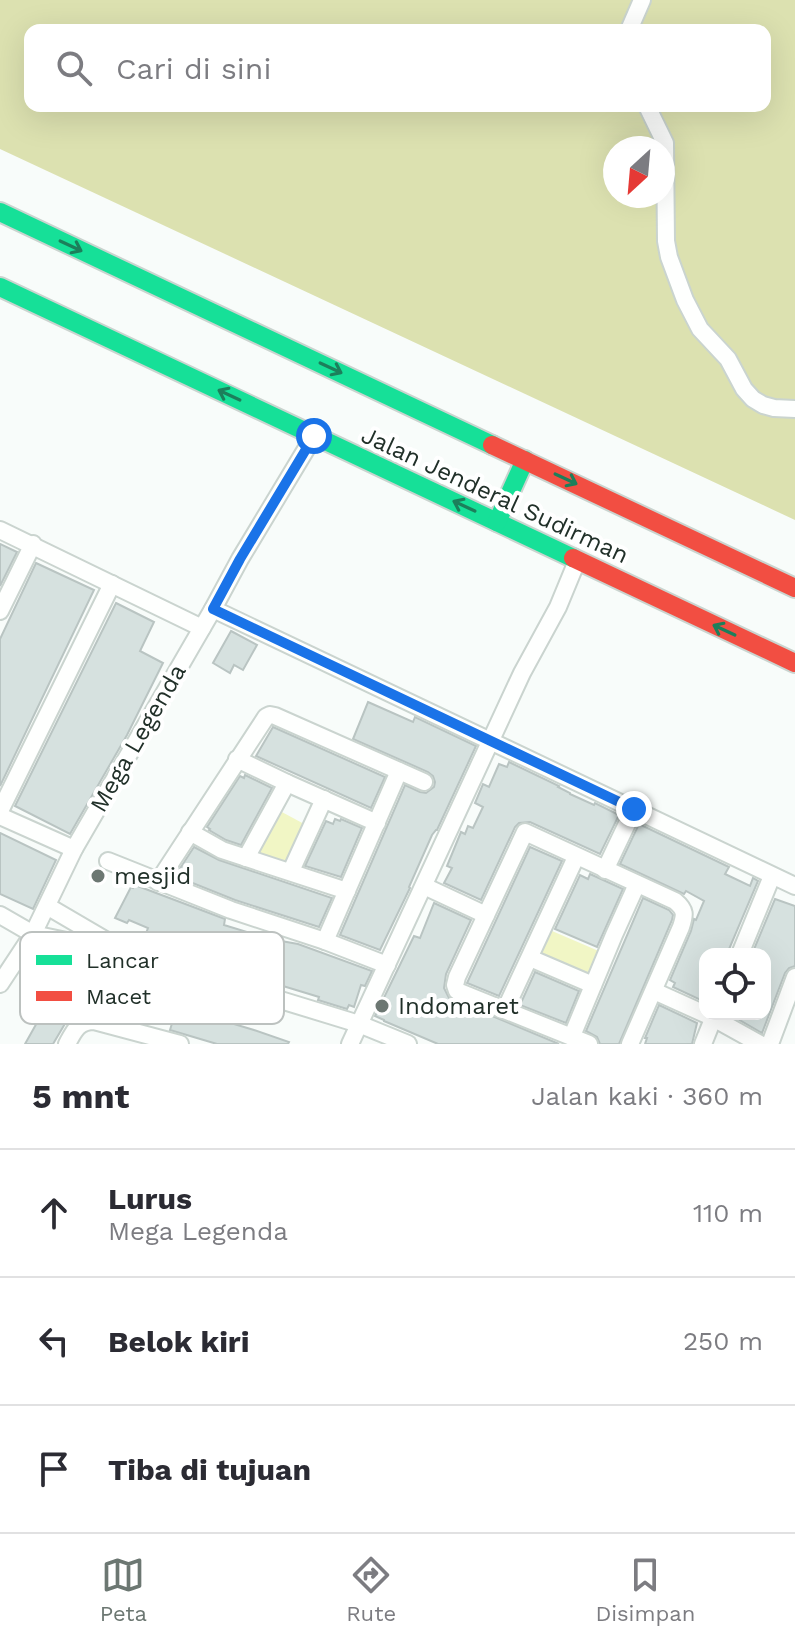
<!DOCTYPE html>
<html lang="id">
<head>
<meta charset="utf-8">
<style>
	body { margin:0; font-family:"Work Sans",sans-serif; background:#f2f2f3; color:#2b2b33 }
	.controls { position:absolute; right:24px; bottom:24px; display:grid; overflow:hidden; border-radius:16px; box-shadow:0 8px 32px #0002 }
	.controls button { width:72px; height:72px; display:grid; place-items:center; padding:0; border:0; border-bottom:2px solid #e1e1e2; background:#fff; color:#2b2b33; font:40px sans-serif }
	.compass { position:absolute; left:603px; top:136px; width:72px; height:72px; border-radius:50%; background:#fff; box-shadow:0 8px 32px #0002; rotate:206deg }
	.stop { position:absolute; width:24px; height:24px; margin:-18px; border:6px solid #1a73e8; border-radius:50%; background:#fff }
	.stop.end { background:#1a73e8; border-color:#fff; box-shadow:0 2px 8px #0008 }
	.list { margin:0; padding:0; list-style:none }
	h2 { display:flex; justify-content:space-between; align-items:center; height:104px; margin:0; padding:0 32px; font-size:34px }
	h2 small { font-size:26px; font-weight:400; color:#7c7c81 }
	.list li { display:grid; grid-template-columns:52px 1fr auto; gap:24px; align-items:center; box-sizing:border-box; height:128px; padding:0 32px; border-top:2px solid #e1e1e2 }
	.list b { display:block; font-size:30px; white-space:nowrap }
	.list p { margin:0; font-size:26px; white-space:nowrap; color:#7c7c81 }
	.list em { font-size:26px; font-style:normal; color:#7c7c81 }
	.icon { flex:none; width:44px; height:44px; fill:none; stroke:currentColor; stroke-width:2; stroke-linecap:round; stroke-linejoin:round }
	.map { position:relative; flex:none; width:795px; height:1044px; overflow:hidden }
	.search { position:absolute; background:#fff; box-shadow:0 8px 32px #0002; left:24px; right:24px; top:24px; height:88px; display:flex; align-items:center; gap:20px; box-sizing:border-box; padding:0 28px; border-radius:16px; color:#7c7c81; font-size:30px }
	.sheet { height:488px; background:#fff }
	nav { display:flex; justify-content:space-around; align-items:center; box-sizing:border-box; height:112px; border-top:2px solid #e1e1e2; background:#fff; font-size:22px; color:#7c7c81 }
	nav a { display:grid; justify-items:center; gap:4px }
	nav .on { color:#6c7772 }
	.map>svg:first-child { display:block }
	.green { fill:#f1f6c5 }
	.forest { fill:#dce1b0; fill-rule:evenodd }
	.building { fill:#d6e1df; stroke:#b9c4c2; stroke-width:2 }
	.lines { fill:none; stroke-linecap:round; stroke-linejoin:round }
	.street-casing { stroke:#cad4cf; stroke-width:20 }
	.fast-casing { stroke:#cad4cf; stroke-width:22 }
	.jam-casing { stroke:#cad4cf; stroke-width:22 }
	.street { stroke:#fefffe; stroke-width:16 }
	.fast { stroke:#16e098; stroke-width:18 }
	.jam { stroke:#f24e42; stroke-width:18 }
	.oneway { stroke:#1c7f5b }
	.route { stroke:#1a73e8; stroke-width:10 }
	.poi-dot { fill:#6c7772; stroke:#fff; stroke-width:3 }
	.labels { text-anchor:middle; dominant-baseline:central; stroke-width:8; stroke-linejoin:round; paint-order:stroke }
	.street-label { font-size:24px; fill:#213029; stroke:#fff }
	.poi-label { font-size:24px; fill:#213029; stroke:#fff; text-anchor:start }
	.key { fill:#fff; stroke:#bcc1bf; stroke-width:2 }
	.key-label { font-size:22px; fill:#213029 }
</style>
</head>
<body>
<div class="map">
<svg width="795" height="1044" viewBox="0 0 795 1044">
	<rect width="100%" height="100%" fill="#f8fcfa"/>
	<g class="green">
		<path d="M 280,811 L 306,825 L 289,862 L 257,852 Z"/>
		<path d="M 552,931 L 601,952 L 590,977 L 541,955 Z"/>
	</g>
	<path class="forest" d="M 0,0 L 795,0 L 795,520 L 0,149 ZM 30,30 L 765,30 L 765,106 L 30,106 ZM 615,148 L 663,148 L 663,196 L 615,196 Z"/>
	<g class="building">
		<path d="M 0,544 L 17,552 L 0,586 Z"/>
		<path d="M 36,563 L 94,590 L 0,786 L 0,639 Z"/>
		<path d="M 116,603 L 154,622 L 140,651 L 163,663 L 127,735 L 70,834 L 15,806 Z"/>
		<path d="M 231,631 L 257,645 L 243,670 L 234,665 L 230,673 L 213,663 Z"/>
		<path d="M 368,702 L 413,722 L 415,717 L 476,746 L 437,830 L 436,830 L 432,835 L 409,887 L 410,888 L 380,950 L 340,935 L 405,785 L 420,792 L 426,793 L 434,787 L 435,782 L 433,776 L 428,772 L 353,739 Z"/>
		<path d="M 273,727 L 385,777 L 371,808 L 256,756 Z"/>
		<path d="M 509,762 L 559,786 L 558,787 L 570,793 L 570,794 L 594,805 L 595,803 L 619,815 L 600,854 L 530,822 L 519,823 L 515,827 L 481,900 L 444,883 L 452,868 L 447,866 L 461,832 L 465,834 L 468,826 L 473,828 L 483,807 L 475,803 L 483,784 L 489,787 L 499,764 L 507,767 Z"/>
		<path d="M 245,775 L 272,788 L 241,845 L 226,840 L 209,830 L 210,829 L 207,827 L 240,776 L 244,778 Z"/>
		<path d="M 335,819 L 340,821 L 341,819 L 362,828 L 341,877 L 305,866 L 326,821 L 333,824 Z"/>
		<path d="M 639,824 L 729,867 L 725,874 L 750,886 L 753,878 L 758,881 L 727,954 L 705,954 L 705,1002 L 673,987 L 675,983 L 670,980 L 691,931 L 694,919 L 696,920 L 704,901 L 686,891 L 684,894 L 620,864 Z"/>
		<path d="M 0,833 L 56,860 L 33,909 L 0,894 Z"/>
		<path d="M 194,847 L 219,860 L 332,898 L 319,927 L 235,900 L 175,876 Z"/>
		<path d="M 530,847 L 562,861 L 499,996 L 467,983 Z"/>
		<path d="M 590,874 L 623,889 L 597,947 L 555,929 L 580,875 L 588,879 Z"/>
		<path d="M 135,885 L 225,919 L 224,925 L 270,939 L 298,944 L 372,971 L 365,986 L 361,985 L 354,1007 L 349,1005 L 347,1009 L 318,1000 L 319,997 L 283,986 L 282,989 L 247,978 L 249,973 L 186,953 L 145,936 L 148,928 L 129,920 L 127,923 L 115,918 L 131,887 L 133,888 Z"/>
		<path d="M 643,898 L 669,910 L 673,915 L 672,920 L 619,1044 L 600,1044 L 597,1037 L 586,1031 Z"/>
		<path d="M 775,899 L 795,906 L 795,966 L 789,968 L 785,973 L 762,1033 L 729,1014 L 765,1014 L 765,954 L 752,954 Z"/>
		<path d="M 434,903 L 471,920 L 446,974 L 444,988 L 449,998 L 559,1044 L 438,1044 L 384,1021 L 384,1020 L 375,1016 L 414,936 L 420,938 Z"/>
		<path d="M 535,972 L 579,991 L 566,1023 L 520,1005 Z"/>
		<path d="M 52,996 L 73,1008 L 66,1022 L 53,1044 L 25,1044 Z"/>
		<path d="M 659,1005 L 697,1023 L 692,1044 L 645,1044 L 647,1038 L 645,1038 Z"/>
		<path d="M 177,1007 L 254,1030 L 289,1042 L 288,1044 L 217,1044 L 170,1030 Z"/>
	</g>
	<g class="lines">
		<g class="street-casing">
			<g id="street">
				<path d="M 629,30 L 642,0"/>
				<path d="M 647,106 L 665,143 L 666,241 L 669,257 L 685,300 L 700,329 L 728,359 L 744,389 L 753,399 L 763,405 L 774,408 L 795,409"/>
				<path d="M 0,530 L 202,628"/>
				<path d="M 213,609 L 795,886"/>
				<path d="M 0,611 L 33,544"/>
				<path d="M 237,759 L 287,783 L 377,823"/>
				<path d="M 0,811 L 112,584"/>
				<path d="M 0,816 L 74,849"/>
				<path d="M 190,832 L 222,850 L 347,891"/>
				<path d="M 246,858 L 287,783"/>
				<path d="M 108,861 L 231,910 L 325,941 L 387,965"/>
				<path d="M 605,870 L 634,809"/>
				<path d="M 291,871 L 324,799"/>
				<path d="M 158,882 L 266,717 L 270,715 L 275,716 L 424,782"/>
				<path d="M 424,886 L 486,915"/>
				<path d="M 47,906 L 117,947"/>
				<path d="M 0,915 L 33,934 L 133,955 L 359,1024 L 408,1044"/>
				<path d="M 325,941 L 399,771"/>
				<path d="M 740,954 L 772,876"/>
				<path d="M 530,958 L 593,985"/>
				<path d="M 0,984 L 33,934 L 74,849 L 213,609 L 240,559 L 314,436"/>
				<path d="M 654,991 L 705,1014"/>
				<path d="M 505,1010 L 576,857"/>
				<path d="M 706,1014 L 760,1044"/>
				<path d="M 572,1036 L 614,935 L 637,884"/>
				<path d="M 67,1044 C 74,1031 78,1021 94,1021 L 180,1044"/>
				<path d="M 350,1044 L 522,673 L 558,607 L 577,561"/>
				<path d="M 589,1044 L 457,991 L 455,985 L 457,977 L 525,832 L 675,901 C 686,910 685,915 681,927 L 630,1044"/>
				<path d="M 703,1044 L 715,1014"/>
				<path d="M 770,1044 L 795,977"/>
			</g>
		</g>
		<g class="fast-casing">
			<g id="fast">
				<path d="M 0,212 L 492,445"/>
				<path d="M 0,287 L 573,558"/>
				<path d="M 497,522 L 525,460"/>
			</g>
		</g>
		<g class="jam-casing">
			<g id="jam">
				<path d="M 492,445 L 795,588"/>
				<path d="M 573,558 L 795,663"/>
			</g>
		</g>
		<use href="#street" class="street"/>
		<use href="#fast" class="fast"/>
		<use href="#jam" class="jam"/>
	</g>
	<defs><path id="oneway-shaft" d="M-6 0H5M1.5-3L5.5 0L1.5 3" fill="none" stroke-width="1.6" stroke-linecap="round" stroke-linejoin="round" transform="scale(2)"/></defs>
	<g class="oneway">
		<use href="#oneway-shaft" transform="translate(71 246) rotate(25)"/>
		<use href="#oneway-shaft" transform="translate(331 368) rotate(25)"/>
		<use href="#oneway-shaft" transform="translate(229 395) rotate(-155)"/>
		<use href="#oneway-shaft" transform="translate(566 479) rotate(25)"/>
		<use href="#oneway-shaft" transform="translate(464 506) rotate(-155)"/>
		<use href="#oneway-shaft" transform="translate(724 630) rotate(-155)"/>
	</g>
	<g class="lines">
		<path class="route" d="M 314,436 L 240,559 L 213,609 L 634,809"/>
	</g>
	<g class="poi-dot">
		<circle cx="98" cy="876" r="8"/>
		<circle cx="382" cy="1006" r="8"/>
	</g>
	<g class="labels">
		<g class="street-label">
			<text transform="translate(495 495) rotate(25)">Jalan Jenderal Sudirman</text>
			<text transform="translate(138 738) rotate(-60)">Mega Legenda</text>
		</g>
		<g class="poi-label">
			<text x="114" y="876">mesjid</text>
			<text x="398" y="1006">Indomaret</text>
		</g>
	</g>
	<rect x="20" y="932" width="264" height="92" rx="12" class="key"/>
	<rect x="36" y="955" width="36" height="10" fill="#16e098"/>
	<rect x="36" y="991" width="36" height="10" fill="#f24e42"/>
	<g class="key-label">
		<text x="86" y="968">Lancar</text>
		<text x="86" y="1004">Macet</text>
	</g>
</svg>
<div class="controls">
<button><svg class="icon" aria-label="locate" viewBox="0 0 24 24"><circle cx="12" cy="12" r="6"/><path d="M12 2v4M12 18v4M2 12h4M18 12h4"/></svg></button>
</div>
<svg class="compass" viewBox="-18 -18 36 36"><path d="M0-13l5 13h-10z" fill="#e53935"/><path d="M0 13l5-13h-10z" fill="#7c7c81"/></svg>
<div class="stop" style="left:314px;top:436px"></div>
<div class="stop end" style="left:634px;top:809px"></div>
<div class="search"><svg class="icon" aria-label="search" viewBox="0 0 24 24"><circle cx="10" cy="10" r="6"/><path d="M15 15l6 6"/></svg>Cari di sini</div>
</div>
<section class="sheet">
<h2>5 mnt<small>Jalan kaki · 360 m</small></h2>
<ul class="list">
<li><svg class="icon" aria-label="ahead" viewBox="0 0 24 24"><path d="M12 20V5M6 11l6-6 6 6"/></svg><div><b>Lurus</b><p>Mega Legenda</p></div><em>110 m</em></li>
<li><svg class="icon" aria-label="left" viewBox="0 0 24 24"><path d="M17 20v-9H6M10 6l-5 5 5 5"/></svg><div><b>Belok kiri</b></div><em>250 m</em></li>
<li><svg class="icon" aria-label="arrive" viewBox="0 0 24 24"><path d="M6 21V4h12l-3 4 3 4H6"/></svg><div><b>Tiba di tujuan</b></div></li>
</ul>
</section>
<nav>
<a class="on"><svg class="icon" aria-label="map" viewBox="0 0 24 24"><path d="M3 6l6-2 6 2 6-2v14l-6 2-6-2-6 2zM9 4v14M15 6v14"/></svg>Peta</a>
<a><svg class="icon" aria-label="directions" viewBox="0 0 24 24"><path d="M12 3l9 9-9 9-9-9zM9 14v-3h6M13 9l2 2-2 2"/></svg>Rute</a>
<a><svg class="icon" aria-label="saved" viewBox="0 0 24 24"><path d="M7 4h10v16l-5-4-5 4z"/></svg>Disimpan</a>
</nav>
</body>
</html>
